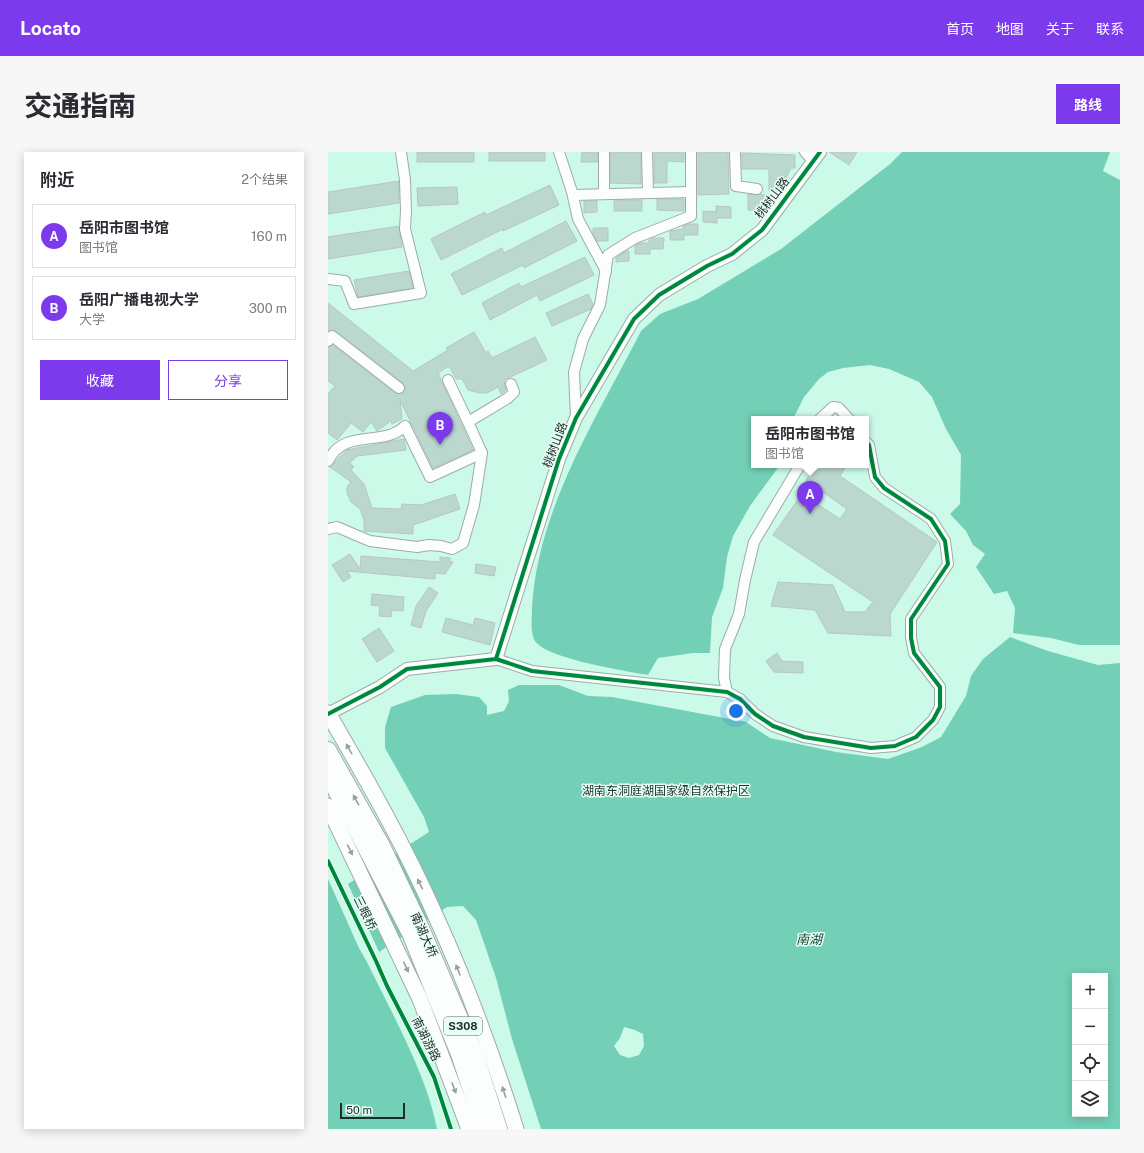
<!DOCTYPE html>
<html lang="zh">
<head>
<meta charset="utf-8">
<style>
	body { margin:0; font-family:"Public Sans","Noto Sans SC",sans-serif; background:#f7f7f7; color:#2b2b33 }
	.controls { position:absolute; right:12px; bottom:12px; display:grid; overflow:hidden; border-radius:0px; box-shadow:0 2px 10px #0003 }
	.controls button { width:36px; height:36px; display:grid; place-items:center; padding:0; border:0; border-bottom:1px solid #e1e1e2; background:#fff; color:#2b2b33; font:20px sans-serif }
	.scale { position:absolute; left:12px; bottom:10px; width:65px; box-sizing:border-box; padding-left:4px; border:2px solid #1e2c27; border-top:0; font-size:11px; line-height:14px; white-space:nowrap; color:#1e2c27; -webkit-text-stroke:3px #e8fef5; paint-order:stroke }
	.you { position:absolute; left:408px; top:559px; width:14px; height:14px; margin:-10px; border:3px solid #fff; border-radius:50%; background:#1a73e8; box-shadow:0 0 0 6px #1a73e833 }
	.badge { display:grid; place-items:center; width:26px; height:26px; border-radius:50%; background:#7c3aed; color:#fff; font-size:13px; font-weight:700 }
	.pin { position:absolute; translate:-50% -33px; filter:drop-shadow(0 1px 2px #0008) }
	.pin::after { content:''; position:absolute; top:21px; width:14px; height:12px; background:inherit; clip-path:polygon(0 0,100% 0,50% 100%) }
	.popup { position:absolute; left:423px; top:264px; width:118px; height:52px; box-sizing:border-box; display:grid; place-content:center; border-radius:0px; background:#fff; filter:drop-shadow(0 1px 3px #0005); font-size:13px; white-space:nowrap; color:#7c7c81 }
	.popup b { font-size:15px; color:#2b2b33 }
	.popup::after { content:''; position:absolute; left:50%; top:100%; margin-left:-8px; border:8px solid transparent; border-top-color:#fff }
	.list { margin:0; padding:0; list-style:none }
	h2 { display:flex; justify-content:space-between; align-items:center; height:52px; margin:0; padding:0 16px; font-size:17px }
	h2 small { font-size:13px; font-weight:400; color:#7c7c81 }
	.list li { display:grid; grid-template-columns:26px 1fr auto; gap:12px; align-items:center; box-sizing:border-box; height:64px; margin:0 8px 8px; padding:0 8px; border:1px solid #e1e1e2; border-radius:0px }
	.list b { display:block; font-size:15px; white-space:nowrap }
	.list p { margin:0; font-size:13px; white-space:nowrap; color:#7c7c81 }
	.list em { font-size:13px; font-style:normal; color:#7c7c81 }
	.actions { display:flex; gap:8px; padding:12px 16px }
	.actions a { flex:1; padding:9px 0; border:1px solid #7c3aed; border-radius:0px; text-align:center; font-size:14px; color:#7c3aed }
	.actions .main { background:#7c3aed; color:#fff }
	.icon { flex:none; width:22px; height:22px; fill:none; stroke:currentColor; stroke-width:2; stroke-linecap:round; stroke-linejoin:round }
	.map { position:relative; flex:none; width:792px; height:977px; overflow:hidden; border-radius:0px }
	header { display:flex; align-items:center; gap:24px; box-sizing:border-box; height:56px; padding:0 20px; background:#7c3aed; color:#fff }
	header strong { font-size:19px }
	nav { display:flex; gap:22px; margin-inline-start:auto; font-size:14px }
	.intro { display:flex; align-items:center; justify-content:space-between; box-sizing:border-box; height:96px; padding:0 24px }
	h1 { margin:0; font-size:28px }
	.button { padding:10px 18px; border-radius:0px; background:#7c3aed; color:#fff; font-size:14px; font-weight:700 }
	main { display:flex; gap:24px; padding:0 24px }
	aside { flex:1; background:#fff; border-radius:0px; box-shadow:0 2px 10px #0003 }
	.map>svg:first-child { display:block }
	.green { fill:#cbfae9; fill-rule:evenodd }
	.water { fill:#73d0b6; fill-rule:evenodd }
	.building { fill:#bbd8cf; stroke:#b9c5c0 }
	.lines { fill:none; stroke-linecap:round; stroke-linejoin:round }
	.minor-casing { stroke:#9faba7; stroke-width:12 }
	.tertiary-casing { stroke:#9faba7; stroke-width:14 }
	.primary-casing { stroke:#9faba7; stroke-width:17 }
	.trunk-casing { stroke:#9faba7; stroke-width:18 }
	.minor { stroke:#fcfefd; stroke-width:10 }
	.tertiary { stroke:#fcfefd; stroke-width:12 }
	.primary { stroke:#fcfefd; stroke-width:15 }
	.trunk { stroke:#fcfefd; stroke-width:16 }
	.cycleway-casing { stroke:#e8fef5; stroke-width:6 }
	.cycleway { stroke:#00873e; stroke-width:4 }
	.oneway { fill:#98a09d }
	.labels { text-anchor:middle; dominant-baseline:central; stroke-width:3; stroke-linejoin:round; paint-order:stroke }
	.shield { fill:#e8fef5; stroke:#5b6b65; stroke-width:1 }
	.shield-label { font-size:11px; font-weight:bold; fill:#1e2c27 }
	.street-label { font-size:12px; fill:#1e2c27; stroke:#e8fef5 }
	.park-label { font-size:12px; fill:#1d332b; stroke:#e8fef5 }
	.water-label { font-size:13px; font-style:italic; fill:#134839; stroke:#e8fef5 }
</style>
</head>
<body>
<header>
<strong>Locato</strong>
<nav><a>首页</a><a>地图</a><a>关于</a><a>联系</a></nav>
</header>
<div class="intro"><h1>交通指南</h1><a class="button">路线</a></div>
<main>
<aside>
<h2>附近<small>2个结果</small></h2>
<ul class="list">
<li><span class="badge">A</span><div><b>岳阳市图书馆</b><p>图书馆</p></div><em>160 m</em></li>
<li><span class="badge">B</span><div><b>岳阳广播电视大学</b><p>大学</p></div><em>300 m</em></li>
</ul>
<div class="actions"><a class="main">收藏</a><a>分享</a></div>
</aside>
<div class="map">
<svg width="792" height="977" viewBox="0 0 792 977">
	<rect width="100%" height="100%" fill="#edf9f4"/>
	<path class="green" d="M 0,0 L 792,0 L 792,977 L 0,977 ZM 426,267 L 538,267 L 538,313 L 426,313 ZM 747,824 L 777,824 L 777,962 L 747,962 Z"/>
	<g class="water">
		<path d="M 574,0 L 782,0 L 775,19 L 792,28 L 792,493 L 751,493 L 723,486 L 685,481 L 687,456 L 679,439 L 666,442 L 648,415 L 657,402 L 645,393 L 638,379 L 622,362 L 632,352 L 633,303 L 618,277 L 604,245 L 591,230 L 561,217 L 542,213 L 515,216 L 500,220 L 491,227 L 476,245 L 465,267 L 426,267 L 426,313 L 452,313 L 422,354 L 405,384 L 399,405 L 395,436 L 384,465 L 382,501 L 365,501 L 330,506 L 320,523 C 298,519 219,507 207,489 C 202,481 204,466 204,456 C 209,358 269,265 313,179 L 332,162 L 370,147 L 453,97 L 562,12 Z"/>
		<path d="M 682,485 L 720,499 L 770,513 L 792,511 L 792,977 L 213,977 L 184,887 L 168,826 L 148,768 L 135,754 L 119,755 L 51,800 L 20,732 L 101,680 L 96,665 L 57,596 L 57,575 L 63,555 L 97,543 L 128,542 L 151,545 L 159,554 L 159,563 L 176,559 L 181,549 L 180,538 L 191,533 L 231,533 L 260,544 L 284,545 L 418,570 L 442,586 L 508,600 L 560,607 L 594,595 L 613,585 L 638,544 L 643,524 L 655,507 ZM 747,824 L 777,824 L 777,962 L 747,962 ZM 296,875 L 307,878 L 315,882 L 316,894 L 311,903 L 301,906 L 292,903 L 286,894 L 292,886 Z"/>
		<path d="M 0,727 L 31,796 L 40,812 C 64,862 99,923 109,977 L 0,977 Z"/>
	</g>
	<g class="building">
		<rect x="89" y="0" width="57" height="10"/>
		<rect x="161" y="0" width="56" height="9"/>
		<path d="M 254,0 L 270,0 L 270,10 L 253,10 Z"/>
		<path d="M 282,0 L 313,0 L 313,32 L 282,31 Z"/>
		<path d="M 326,0 L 356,0 L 356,10 L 339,9 L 339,31 L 326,31 Z"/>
		<path d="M 370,0 L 400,0 L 401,42 L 370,43 Z"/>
		<path d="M 501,0 L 529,0 L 521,13 Z"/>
		<path d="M 414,1 L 467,3 L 467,16 L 463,16 L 451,40 L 441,39 L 441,17 L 414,17 Z"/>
		<path d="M 71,29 L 71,51 L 0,62 L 0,40 Z"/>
		<path d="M 222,33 L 231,53 L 175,79 L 175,77 L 113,108 L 103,87 L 157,60 L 158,63 Z"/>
		<path d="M 129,35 L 130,52 L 90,54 L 89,36 Z"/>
		<path d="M 420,42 L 442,43 L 442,55 L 439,59 L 420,58 Z"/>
		<path d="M 329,47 L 356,47 L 356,59 L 329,58 Z"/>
		<rect x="286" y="48" width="28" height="11"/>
		<path d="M 256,49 L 269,49 L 269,60 L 256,61 Z"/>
		<path d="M 388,54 L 403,55 L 403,66 L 389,66 L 389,71 L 375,70 L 375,59 L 388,60 Z"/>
		<path d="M 238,69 L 249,89 L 196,116 L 195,113 L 134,143 L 123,122 L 174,96 L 176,101 Z"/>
		<path d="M 360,72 L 370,72 L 370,83 L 356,83 L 356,88 L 342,88 L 342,79 L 355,77 L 355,74 Z"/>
		<path d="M 71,74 L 74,95 L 0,107 L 0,85 Z"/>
		<path d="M 265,76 L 280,76 L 280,89 L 269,89 L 265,81 Z"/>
		<path d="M 324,86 L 336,86 L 335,97 L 322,97 L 322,102 L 307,102 L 307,94 L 311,91 L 321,91 L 321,88 Z"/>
		<path d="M 298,99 L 301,99 L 301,109 L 288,110 L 288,106 Z"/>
		<path d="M 257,105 L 266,123 L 212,149 L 209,143 L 162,168 L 154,151 L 191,131 L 193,135 Z"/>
		<path d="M 81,119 L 85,136 L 30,145 L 26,128 Z"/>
		<path d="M 260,142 L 265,152 L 263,157 L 224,174 L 218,161 Z"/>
		<path d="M 0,151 L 85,219 L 120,198 L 118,196 L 146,180 L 158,201 L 160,199 L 164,206 L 207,185 L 219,208 L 176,228 L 178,238 L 173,242 L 170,235 L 159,241 L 151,241 L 140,238 L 134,227 L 128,227 L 121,214 L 110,221 L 145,298 L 105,316 L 72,248 L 74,267 L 64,272 L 63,269 L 49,279 L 43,270 L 35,280 L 23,271 L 9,288 L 0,281 L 0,242 L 7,234 L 0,229 L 0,195 L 5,193 L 67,241 L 74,242 L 77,236 L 75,231 L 8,179 L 5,178 L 0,179 Z"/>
		<path d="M 76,287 L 78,298 L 29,304 L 22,311 L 26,315 L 23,318 L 36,332 L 44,356 L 73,357 L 74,352 L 93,353 L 127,342 L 132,357 L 85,373 L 85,382 L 36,379 L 36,368 L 32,357 L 23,350 L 19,341 L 19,335 L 23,330 L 2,315 L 19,298 Z"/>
		<path d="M 489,313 L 519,313 L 512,324 L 609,390 L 562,462 L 563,484 L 500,481 L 487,458 L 443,454 L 450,430 L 505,433 L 517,460 L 537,460 L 545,450 L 445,383 L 474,342 L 512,367 L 519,357 L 478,328 Z"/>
		<path d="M 22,402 L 32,417 L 33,404 L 112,410 L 112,405 L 122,406 L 122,410 L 125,410 L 117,422 L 107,421 L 107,427 L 19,419 L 23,425 L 15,430 L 4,413 Z"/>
		<path d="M 148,412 L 168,415 L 166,424 L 147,421 Z"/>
		<path d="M 101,435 L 110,441 L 98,459 L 93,476 L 83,473 L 88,454 Z"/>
		<path d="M 44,442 L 76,445 L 75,459 L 64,458 L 63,465 L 51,464 L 52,454 L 43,453 Z"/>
		<path d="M 118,466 L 145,473 L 147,466 L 167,471 L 162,493 L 114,480 Z"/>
		<path d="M 51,476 L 66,499 L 49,510 L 34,487 Z"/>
		<path d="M 449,501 L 454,509 L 475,510 L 475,521 L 446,520 L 438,509 Z"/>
	</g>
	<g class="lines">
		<g class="minor-casing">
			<g id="minor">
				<path d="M 231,0 L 244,40 L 250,67 L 278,119"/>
				<path d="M 276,0 L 276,42"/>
				<path d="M 319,0 L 320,41"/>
				<path d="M 407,0 L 408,34 L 429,37"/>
				<path d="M 477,0 L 485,9"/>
				<path d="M 245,43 L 363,40"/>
				<path d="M 0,127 L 17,129 L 26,152 L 93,141 L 77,77 L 78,59 L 77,28 L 73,0"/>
				<path d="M 0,189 L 4,184 L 71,236"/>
				<path d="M 120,228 L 140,270"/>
				<path d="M 248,266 L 246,220 L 255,187 L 272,153 L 280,103 L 307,86 L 363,64 L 363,0"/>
				<path d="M 492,267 L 505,255 L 511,256 L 521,267"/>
				<path d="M 0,309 C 17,275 55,296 77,274 L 102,325 L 154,301"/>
				<path d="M 0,377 L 9,375 L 42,389 L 89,395 L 101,393 L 113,394 L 124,397 L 135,391 L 146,353 L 154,301 L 140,270 L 180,246 L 186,240 L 183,232"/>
				<path d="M 168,507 L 204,519 L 399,540 L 412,547 L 427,562 L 445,574 L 476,585 L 543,596 L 567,594 L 588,585 L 605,568 L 612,555 L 612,535 L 586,501 L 583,486 L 583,467 L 620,412 L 617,389 L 603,367 L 556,336 L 547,325 L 541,293 L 538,290"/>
				<path d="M 399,540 L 396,526 L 397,497 L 411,462 L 417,428 L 426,390 L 472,313"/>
			</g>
		</g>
		<g class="tertiary-casing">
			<path id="tertiary" d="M 0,562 L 52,535 L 79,517 L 168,507 L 231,307 L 248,266 L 306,167 L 331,143 L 379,114 L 404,102 L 434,78 L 492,0"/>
		</g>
		<g class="primary-casing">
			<g id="primary">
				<path d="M 0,561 C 39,628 78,696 109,767 C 140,835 166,907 188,977"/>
				<path d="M 0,654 L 92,847 L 141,977"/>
			</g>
		</g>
		<g class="trunk-casing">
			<g id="trunk">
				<path d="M 0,598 L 54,694 L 92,774 L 146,899 L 171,977"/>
				<path d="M 0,623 L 82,781 L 131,902 L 156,977"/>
			</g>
		</g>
		<use href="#minor" class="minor"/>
		<use href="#tertiary" class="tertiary"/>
		<use href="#primary" class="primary"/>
		<use href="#trunk" class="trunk"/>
		<g class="cycleway-casing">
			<g id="cycleway">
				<path d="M 168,507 L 204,519 L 399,540 L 412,547 L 427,562 L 445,574 L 476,585 L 543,596 L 567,594 L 588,585 L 605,568 L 612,555 L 612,535 L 586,501 L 583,486 L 583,467 L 620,412 L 617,389 L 603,367 L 556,336 L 547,325 L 541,293 L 538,290"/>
				<path d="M 0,562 L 52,535 L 79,517 L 168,507 L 231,307 L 248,266 L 306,167 L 331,143 L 379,114 L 404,102 L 434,78 L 492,0"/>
				<path d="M 0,709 L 48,809 L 59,834 L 106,925 L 123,977"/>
			</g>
		</g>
		<use href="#cycleway" class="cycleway"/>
	</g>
	<defs><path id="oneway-solid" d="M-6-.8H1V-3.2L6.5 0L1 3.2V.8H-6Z"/></defs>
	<g class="oneway">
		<use href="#oneway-solid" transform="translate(21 597) rotate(-120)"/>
		<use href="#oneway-solid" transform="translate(28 648) rotate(-119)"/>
		<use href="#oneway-solid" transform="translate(22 698) rotate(64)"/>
		<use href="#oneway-solid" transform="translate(92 732) rotate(-117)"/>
		<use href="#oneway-solid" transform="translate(78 815) rotate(65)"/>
		<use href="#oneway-solid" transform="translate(130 818) rotate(-112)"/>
		<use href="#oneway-solid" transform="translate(126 936) rotate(69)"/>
		<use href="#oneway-solid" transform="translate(176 940) rotate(-108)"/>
	</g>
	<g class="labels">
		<rect class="shield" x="116" y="865" width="38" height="18" rx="3"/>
		<g class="shield-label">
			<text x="135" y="874">S308</text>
		</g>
		<g class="street-label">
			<text transform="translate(444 46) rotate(-53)">桃树山路</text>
			<text transform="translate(227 293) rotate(-69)">桃树山路</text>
			<text transform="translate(37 761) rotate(64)">三眼桥</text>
			<text transform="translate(96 783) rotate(66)">南湖大桥</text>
			<text transform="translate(98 887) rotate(63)">南湖游路</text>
		</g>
		<g class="park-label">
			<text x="338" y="639">湖南东洞庭湖国家级自然保护区</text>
		</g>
		<g class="water-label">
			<text x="481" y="787">南湖</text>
		</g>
	</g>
</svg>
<div class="controls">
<button>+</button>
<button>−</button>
<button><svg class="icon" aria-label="locate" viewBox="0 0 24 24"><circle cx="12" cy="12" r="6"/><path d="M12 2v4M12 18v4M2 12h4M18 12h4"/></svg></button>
<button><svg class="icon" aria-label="layers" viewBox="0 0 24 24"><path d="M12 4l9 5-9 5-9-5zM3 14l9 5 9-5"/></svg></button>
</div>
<div class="scale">50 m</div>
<div class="you"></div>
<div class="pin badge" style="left:482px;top:362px">A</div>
<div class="popup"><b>岳阳市图书馆</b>图书馆</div>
<div class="pin badge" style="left:112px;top:293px">B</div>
</div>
</main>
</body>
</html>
